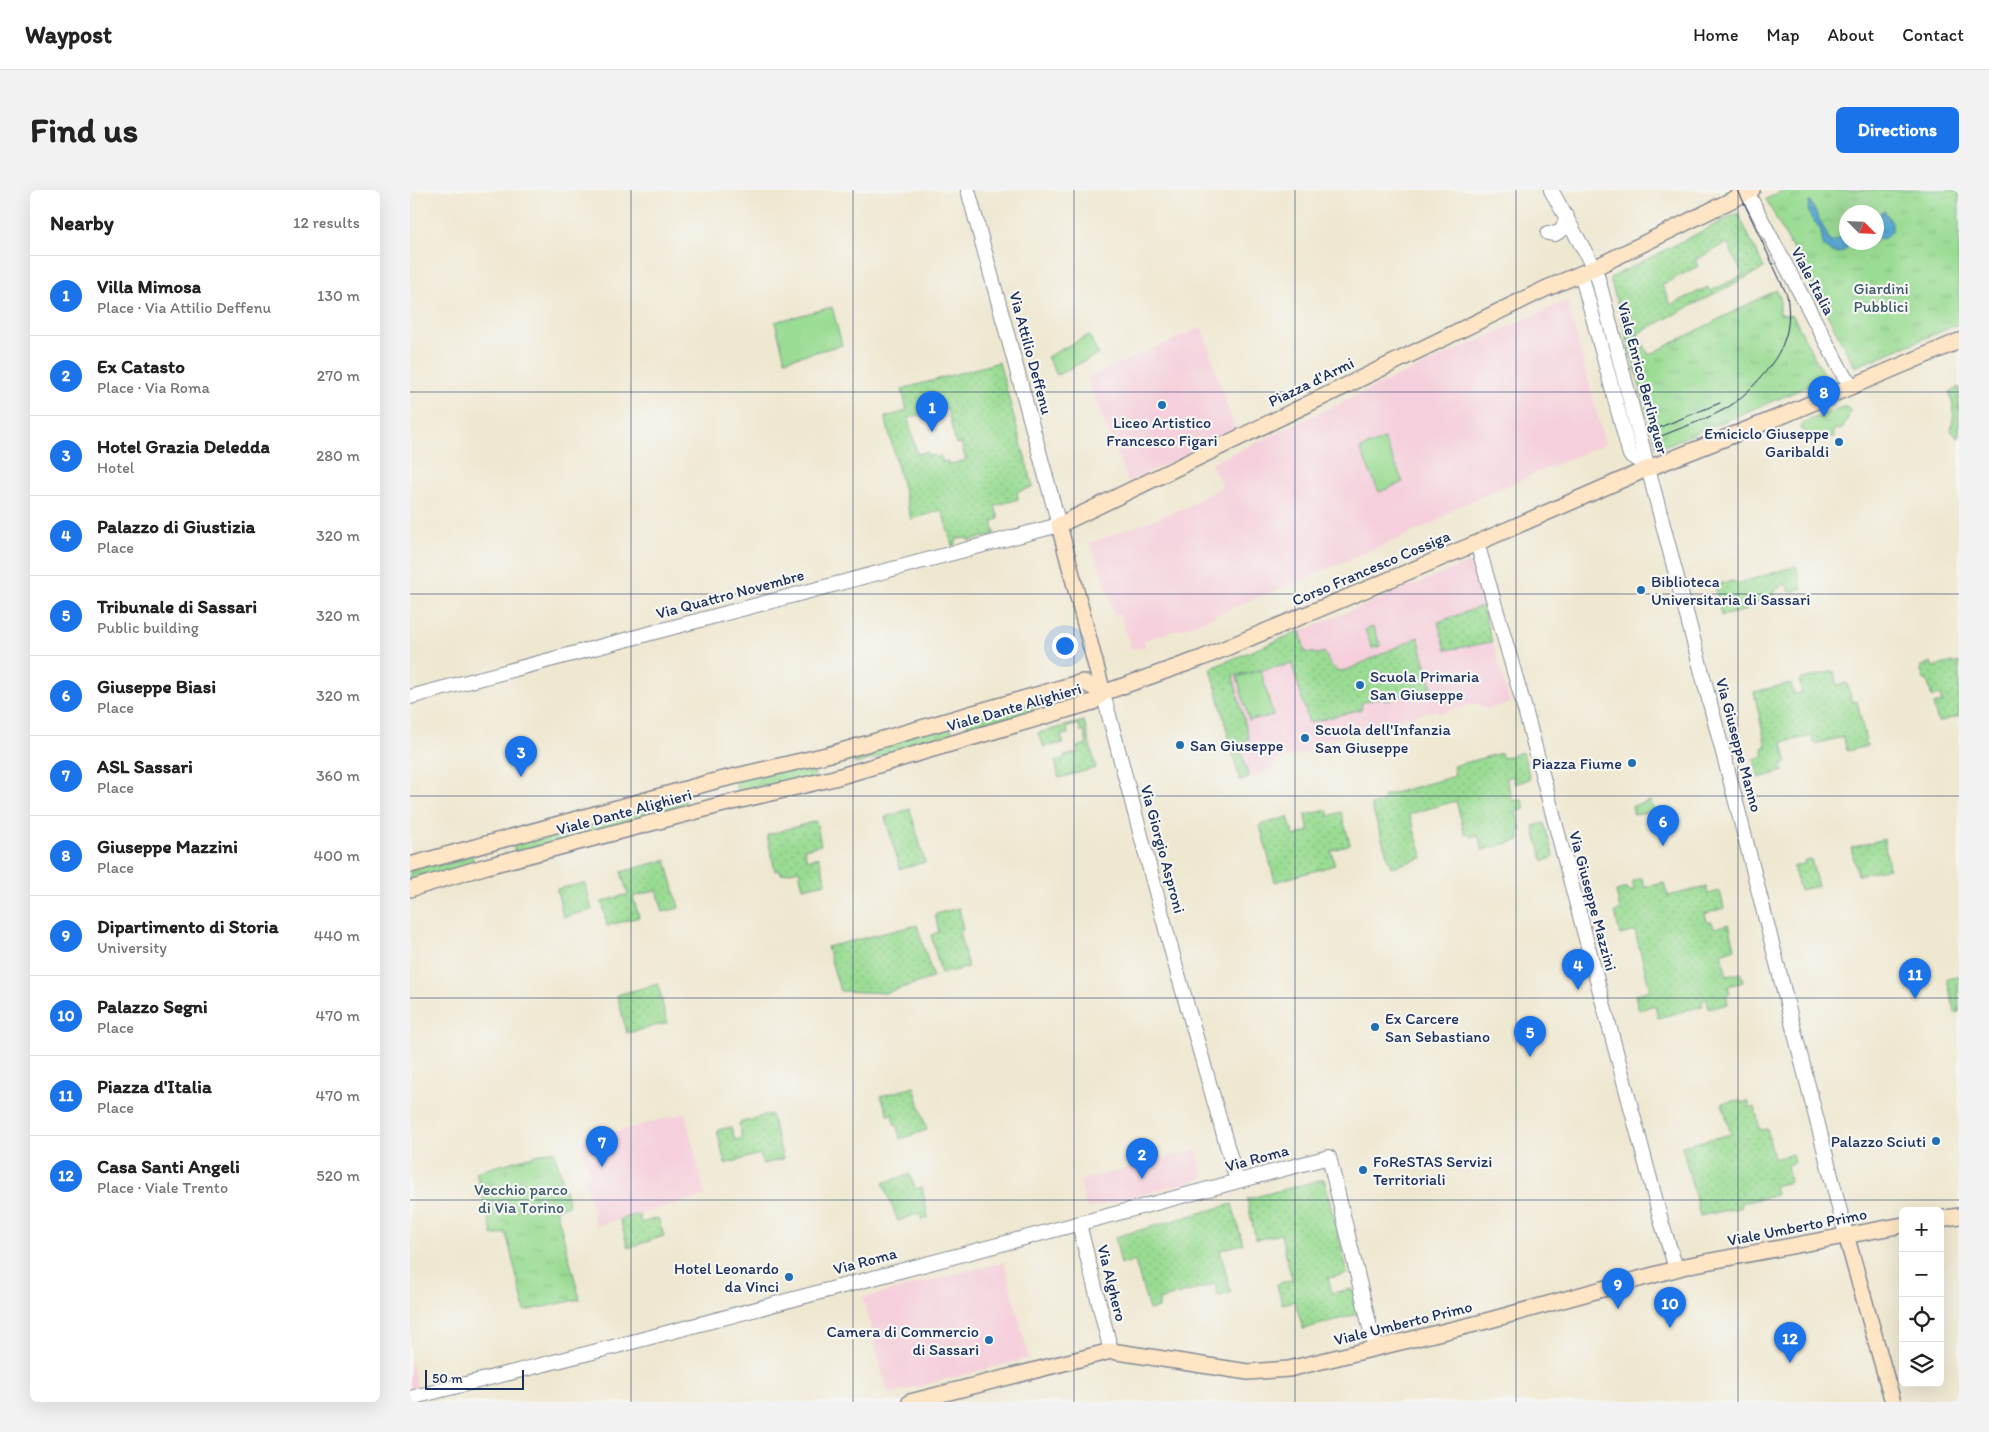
<!DOCTYPE html>
<html lang="en">
<head>
<meta charset="utf-8">
<style>
	body { margin:0; font-family:Itim,sans-serif; background:#f2f2f2; color:#222 }
	.controls { position:absolute; right:15px; bottom:15px; display:grid; overflow:hidden; border-radius:8px; box-shadow:0 5px 20px #0002 }
	.controls button { width:45px; height:45px; display:grid; place-items:center; padding:0; border:0; border-bottom:1px solid #e0e0e0; background:#fff; color:#222; font:25px sans-serif }
	.compass { position:absolute; left:1429px; top:15px; width:45px; height:45px; border-radius:50%; background:#fff; box-shadow:0 5px 20px #0002; rotate:114deg }
	.scale { position:absolute; left:15px; bottom:12px; width:99px; box-sizing:border-box; padding-left:5px; border:2px solid #1b2f5e; border-top:0; font-size:14px; line-height:18px; white-space:nowrap; color:#1b2f5e; -webkit-text-stroke:4px #f6f6f2; paint-order:stroke }
	.you { position:absolute; left:654px; top:455px; width:18px; height:18px; margin:-12px; border:4px solid #fff; border-radius:50%; background:#1a73e8; box-shadow:0 0 0 8px #1a73e833 }
	.badge { display:grid; place-items:center; width:32px; height:32px; border-radius:50%; background:#1a73e8; color:#fff; font-size:16px; font-weight:700 }
	.pin { position:absolute; translate:-50% -41px; filter:drop-shadow(0 1px 2px #0008) }
	.pin::after { content:''; position:absolute; top:26px; width:18px; height:15px; background:inherit; clip-path:polygon(0 0,100% 0,50% 100%) }
	.list { margin:0; padding:0; list-style:none }
	h2 { display:flex; justify-content:space-between; align-items:center; height:65px; margin:0; padding:0 20px; font-size:21px }
	h2 small { font-size:16px; font-weight:400; color:#767676 }
	.list li { display:grid; grid-template-columns:32px 1fr auto; gap:15px; align-items:center; box-sizing:border-box; height:80px; padding:0 20px; border-top:1px solid #e0e0e0 }
	.list b { display:block; font-size:19px; white-space:nowrap }
	.list p { margin:0; font-size:16px; white-space:nowrap; color:#767676 }
	.list em { font-size:16px; font-style:normal; color:#767676 }
	.icon { flex:none; width:28px; height:28px; fill:none; stroke:currentColor; stroke-width:2; stroke-linecap:round; stroke-linejoin:round }
	.map { position:relative; flex:none; width:1549px; height:1212px; overflow:hidden; border-radius:8px }
	header { display:flex; align-items:center; gap:30px; box-sizing:border-box; height:70px; padding:0 25px; background:#fff; border-bottom:1px solid #e0e0e0 }
	header strong { font-size:24px }
	nav { display:flex; gap:28px; margin-inline-start:auto; font-size:18px }
	.intro { display:flex; align-items:center; justify-content:space-between; box-sizing:border-box; height:120px; padding:0 30px }
	h1 { margin:0; font-size:35px }
	.button { padding:12px 22px; border-radius:8px; background:#1a73e8; color:#fff; font-size:18px; font-weight:700 }
	main { display:flex; gap:30px; padding:0 30px }
	aside { flex:1; background:#fff; border-radius:8px; box-shadow:0 5px 20px #0002 }
	.map>svg:first-child { display:block }
	.built { fill:#f5cfdb }
	.grass { fill:url(#grass-tufts); stroke:#5a8678; fill-rule:evenodd }
	.garden { fill:url(#garden-dots); stroke:#5a8678; fill-rule:evenodd }
	.pitch { fill:#9adc93; stroke:#5a8678 }
	.water { fill:url(#water-ripples); stroke:#396b98 }
	.lines { fill:none; stroke-linecap:round; stroke-linejoin:round }
	.tertiary-casing { stroke:#858c98; stroke-width:16 }
	.secondary-casing { stroke:#858c98; stroke-width:18 }
	.tertiary { stroke:#fff; stroke-width:14 }
	.secondary { stroke:#fde5c5; stroke-width:15 }
	.tram { stroke:#1b2f5e; stroke-width:1 }
	.grid { fill:none; stroke:#1b2f5e; stroke-width:1; stroke-opacity:0.55 }
	.poi-dot { fill:#1f6fb2; stroke:#f6f6f2; stroke-width:2 }
	.labels { text-anchor:middle; dominant-baseline:central; stroke-width:4.5; stroke-linejoin:round; paint-order:stroke }
	.street-label { font-size:16px; fill:#1b2f5e; stroke:#f6f6f2 }
	.park-label { font-size:16px; fill:#3b5a6b; stroke:#f6f6f2 }
	.poi-label { font-size:16px; fill:#1b2f5e; stroke:#f6f6f2; text-anchor:start }
</style>
</head>
<body>
<header>
<strong>Waypost</strong>
<nav><a>Home</a><a>Map</a><a>About</a><a>Contact</a></nav>
</header>
<div class="intro"><h1>Find us</h1><a class="button">Directions</a></div>
<main>
<aside>
<h2>Nearby<small>12 results</small></h2>
<ul class="list">
<li><span class="badge">1</span><div><b>Villa Mimosa</b><p>Place · Via Attilio Deffenu</p></div><em>130 m</em></li>
<li><span class="badge">2</span><div><b>Ex Catasto</b><p>Place · Via Roma</p></div><em>270 m</em></li>
<li><span class="badge">3</span><div><b>Hotel Grazia Deledda</b><p>Hotel</p></div><em>280 m</em></li>
<li><span class="badge">4</span><div><b>Palazzo di Giustizia</b><p>Place</p></div><em>320 m</em></li>
<li><span class="badge">5</span><div><b>Tribunale di Sassari</b><p>Public building</p></div><em>320 m</em></li>
<li><span class="badge">6</span><div><b>Giuseppe Biasi</b><p>Place</p></div><em>320 m</em></li>
<li><span class="badge">7</span><div><b>ASL Sassari</b><p>Place</p></div><em>360 m</em></li>
<li><span class="badge">8</span><div><b>Giuseppe Mazzini</b><p>Place</p></div><em>400 m</em></li>
<li><span class="badge">9</span><div><b>Dipartimento di Storia</b><p>University</p></div><em>440 m</em></li>
<li><span class="badge">10</span><div><b>Palazzo Segni</b><p>Place</p></div><em>470 m</em></li>
<li><span class="badge">11</span><div><b>Piazza d'Italia</b><p>Place</p></div><em>470 m</em></li>
<li><span class="badge">12</span><div><b>Casa Santi Angeli</b><p>Place · Viale Trento</p></div><em>520 m</em></li>
</ul>
</aside>
<div class="map">
<svg width="1549" height="1212" viewBox="0 0 1549 1212">
	<defs>
		<pattern id="grass-tufts" width="24" height="20" patternUnits="userSpaceOnUse" patternTransform="scale(1.25)"><rect width="24" height="20" fill="#9adc93"/><path d="M3 7l-1-3M5 7V3M7 7l1-3M15 17l-1-3M17 17v-4M19 17l1-3" fill="none" stroke="#84bd81"/></pattern>
		<pattern id="garden-dots" width="8" height="8" patternUnits="userSpaceOnUse" patternTransform="scale(1.25)"><rect width="8" height="8" fill="#9adc93"/><path d="M2 2h.1M6 6h.1" fill="none" stroke="#84bd81" stroke-width="1.8" stroke-linecap="round"/></pattern>
		<pattern id="water-ripples" width="26" height="14" patternUnits="userSpaceOnUse" patternTransform="scale(1.25)"><rect width="26" height="14" fill="#57a7d1"/><path d="M2 4q2-2 4 0t4 0M15 11q2-2 4 0t4 0" fill="none" stroke="#4788ad"/></pattern>
	</defs>
	<rect width="100%" height="100%" fill="#f6f6f2"/>
	<filter id="ink" filterUnits="userSpaceOnUse"><feTurbulence type="fractalNoise" baseFrequency=".02" numOctaves="2"/><feDisplacementMap in="SourceGraphic" scale="10" xChannelSelector="R" yChannelSelector="G"/><feConvolveMatrix kernelMatrix="1 2 1 2 8 2 1 2 1" color-interpolation-filters="sRGB"/></filter>
	<filter id="wash" filterUnits="userSpaceOnUse"><feTurbulence type="fractalNoise" baseFrequency=".0096" numOctaves="4" result="noise"/><feDisplacementMap in="SourceGraphic" scale="20" xChannelSelector="R" yChannelSelector="G"/><feGaussianBlur stdDeviation="1.12" result="paint"/><feColorMatrix in="noise" values="0 0 0 0 0 0 0 0 0 0 0 0 0 0 0 0 0 1.4 0 .05"/><feComposite in="paint" operator="in"/></filter>
	<g filter="url(#wash)">
		<rect width="100%" height="100%" fill="#efe8d1"/>
		<g class="built">
			<path d="M 1157,111 L 1195,254 L 1045,318 L 1026,332 L 969,357 L 780,436 L 734,450 L 735,457 L 721,459 L 710,424 L 704,425 L 688,372 L 680,353 L 775,318 L 812,296 L 801,274 L 982,189 Z"/>
			<path d="M 792,137 L 825,241 L 718,292 L 677,188 Z"/>
			<path d="M 1060,372 L 1100,513 L 1077,519 L 1066,513 L 1029,524 L 1027,519 L 981,532 L 982,536 L 954,544 L 953,540 L 909,552 L 910,559 L 869,570 L 864,581 L 830,591 L 801,478 Z"/>
			<path d="M 275,923 L 295,1006 L 186,1036 L 174,984 L 179,982 L 176,966 L 173,966 L 172,951 Z"/>
			<path d="M 786,960 L 794,988 L 677,1019 L 670,991 Z"/>
			<path d="M 594,1072 L 619,1168 L 478,1204 L 453,1108 Z"/>
			<path d="M 0,1169 L 7,1196 L 0,1198 Z"/>
		</g>
		<g class="grass">
			<path d="M 1374,0 L 1549,0 L 1549,134 L 1445,177 L 1356,9 ZM 1436,22 L 1466,22 L 1466,52 L 1436,52 Z"/>
			<path d="M 1366,100 L 1370,108 L 1370,124 L 1383,126 L 1416,189 L 1247,259 L 1217,149 L 1228,144 L 1239,165 Z"/>
			<path d="M 1435,216 L 1440,220 L 1437,230 L 1431,240 L 1425,239 L 1423,242 L 1424,247 L 1405,247 L 1391,239 L 1392,233 Z"/>
			<path d="M 963,437 L 971,456 L 962,458 L 955,440 Z"/>
			<path d="M 667,501 L 670,513 L 559,542 L 556,530 Z"/>
			<path d="M 539,533 L 543,546 L 445,574 L 442,561 Z"/>
			<path d="M 402,573 L 405,588 L 329,606 L 325,591 Z"/>
			<path d="M 273,606 L 277,619 L 105,663 L 102,649 Z"/>
			<path d="M 1241,611 L 1244,620 L 1224,625 L 1222,616 Z"/>
			<path d="M 61,663 L 65,676 L 0,693 L 0,679 Z"/>
			<path d="M 1549,786 L 1548,795 L 1549,822 L 1545,823 L 1537,789 Z"/>
			<path d="M 144,960 L 159,1015 L 146,1019 L 170,1109 L 115,1121 L 96,1043 L 83,1046 L 66,982 Z"/>
		</g>
		<g class="garden">
			<path d="M 1328,23 L 1354,78 L 1217,149 L 1200,88 ZM 1317,53 L 1333,85 L 1301,101 L 1298,97 L 1261,115 L 1252,95 L 1288,76 L 1285,70 Z"/>
			<path d="M 589,172 L 623,297 L 607,302 L 608,309 L 585,316 L 589,329 L 582,331 L 585,344 L 559,351 L 557,348 L 547,349 L 545,355 L 542,356 L 532,320 L 501,329 L 475,227 L 497,221 L 492,199 ZM 531,215 L 537,219 L 546,254 L 551,253 L 556,270 L 538,275 L 537,271 L 532,272 L 531,266 L 525,268 L 524,265 L 518,266 L 517,262 L 507,264 L 498,228 L 521,222 L 523,218 Z"/>
			<path d="M 1549,197 L 1549,248 L 1548,248 L 1541,241 L 1544,222 L 1540,202 Z"/>
			<path d="M 1386,376 L 1392,398 L 1380,402 L 1377,394 L 1369,396 L 1369,398 L 1364,400 L 1365,404 L 1358,409 L 1336,416 L 1337,420 L 1311,426 L 1305,395 L 1323,391 L 1329,393 Z"/>
			<path d="M 1072,416 L 1082,452 L 1036,460 L 1028,432 Z"/>
			<path d="M 890,441 L 895,462 L 909,464 L 914,462 L 921,475 L 927,481 L 937,480 L 1008,447 L 1022,498 L 975,511 L 973,507 L 951,513 L 952,519 L 899,533 L 882,474 L 823,486 L 839,549 L 829,554 L 839,588 L 830,591 L 801,478 Z"/>
			<path d="M 1542,472 L 1542,474 L 1549,472 L 1549,526 L 1528,532 L 1523,515 L 1532,513 L 1530,505 L 1522,507 L 1517,490 L 1514,490 L 1510,477 L 1521,473 L 1523,477 Z"/>
			<path d="M 1424,481 L 1427,495 L 1437,493 L 1442,512 L 1447,511 L 1457,556 L 1437,561 L 1433,547 L 1404,554 L 1402,546 L 1372,552 L 1377,573 L 1371,575 L 1373,581 L 1349,588 L 1344,569 L 1354,566 L 1352,558 L 1356,556 L 1344,502 L 1381,493 L 1384,504 L 1392,503 L 1389,490 Z"/>
			<path d="M 674,531 L 686,578 L 649,588 L 645,570 L 654,569 L 654,566 L 668,563 L 667,557 L 677,554 L 674,542 L 671,542 L 669,534 L 657,537 L 658,544 L 651,545 L 653,553 L 634,557 L 628,543 Z"/>
			<path d="M 1113,562 L 1120,589 L 1105,594 L 1103,586 L 1096,588 L 1103,611 L 1112,609 L 1115,619 L 1106,621 L 1111,641 L 1108,643 L 1110,650 L 1072,660 L 1068,645 L 1061,647 L 1059,644 L 1055,645 L 1046,611 L 999,624 L 1013,668 L 981,677 L 961,615 L 974,611 L 973,606 L 1045,586 L 1043,576 L 1091,563 L 1093,568 Z"/>
			<path d="M 500,619 L 515,672 L 490,679 L 475,627 Z"/>
			<path d="M 917,620 L 919,626 L 931,622 L 940,654 L 921,661 L 925,675 L 865,692 L 850,635 L 878,627 L 884,646 L 899,641 L 895,625 Z"/>
			<path d="M 406,631 L 411,655 L 394,659 L 397,670 L 409,667 L 416,693 L 393,698 L 389,680 L 371,684 L 370,680 L 365,681 L 357,645 Z"/>
			<path d="M 1134,633 L 1144,667 L 1133,671 L 1123,636 Z"/>
			<path d="M 1474,649 L 1479,678 L 1448,685 L 1441,658 Z"/>
			<path d="M 1401,669 L 1408,696 L 1390,700 L 1383,677 L 1394,674 L 1394,671 Z"/>
			<path d="M 256,670 L 269,718 L 253,722 L 247,700 L 223,707 L 229,727 L 197,736 L 192,712 L 218,704 L 211,682 Z"/>
			<path d="M 1232,688 L 1234,697 L 1254,693 L 1258,706 L 1296,697 L 1298,704 L 1310,701 L 1314,718 L 1295,724 L 1297,732 L 1302,732 L 1304,738 L 1319,734 L 1325,758 L 1311,763 L 1317,786 L 1331,783 L 1333,792 L 1318,796 L 1320,804 L 1316,805 L 1318,814 L 1299,819 L 1297,810 L 1291,811 L 1293,816 L 1248,828 L 1245,815 L 1229,820 L 1225,805 L 1240,800 L 1225,741 L 1210,745 L 1205,722 L 1210,720 L 1206,701 L 1217,698 L 1218,701 L 1224,700 L 1222,691 Z"/>
			<path d="M 175,693 L 182,720 L 153,727 L 147,699 Z"/>
			<path d="M 549,718 L 553,740 L 549,742 L 558,777 L 531,784 L 521,745 L 529,742 L 525,724 Z"/>
			<path d="M 507,735 L 523,788 L 475,803 L 430,801 L 417,757 Z"/>
			<path d="M 248,794 L 257,833 L 217,843 L 207,805 Z"/>
			<path d="M 504,897 L 517,940 L 490,949 L 487,935 L 485,935 L 482,924 L 478,925 L 471,906 Z"/>
			<path d="M 1330,910 L 1331,913 L 1338,911 L 1340,918 L 1345,917 L 1350,940 L 1357,939 L 1364,969 L 1382,964 L 1384,973 L 1377,975 L 1380,992 L 1364,996 L 1366,1005 L 1331,1013 L 1332,1017 L 1290,1026 L 1272,956 L 1321,944 L 1312,913 Z"/>
			<path d="M 361,924 L 373,969 L 353,974 L 350,964 L 315,974 L 307,940 L 321,937 L 325,950 L 332,948 L 329,933 Z"/>
			<path d="M 500,984 L 505,999 L 512,997 L 518,1028 L 512,1030 L 509,1023 L 488,1031 L 473,993 Z"/>
			<path d="M 914,989 L 938,1084 L 918,1088 L 922,1103 L 942,1099 L 948,1124 L 893,1139 L 885,1111 L 872,1114 L 867,1094 L 882,1090 L 871,1044 L 846,1050 L 837,1009 Z"/>
			<path d="M 822,1014 L 833,1054 L 810,1060 L 821,1103 L 808,1106 L 805,1094 L 749,1110 L 749,1118 L 739,1120 L 725,1071 L 711,1074 L 705,1047 Z"/>
			<path d="M 229,1024 L 231,1033 L 248,1028 L 254,1046 L 218,1058 L 210,1029 Z"/>
		</g>
		<g class="pitch">
			<path d="M 422,117 L 432,155 L 375,170 L 365,132 Z"/>
			<path d="M 679,145 L 688,164 L 647,185 L 637,167 Z"/>
			<path d="M 974,249 L 993,292 L 969,302 L 950,259 Z"/>
			<path d="M 851,480 L 863,526 L 839,530 L 827,487 Z"/>
		</g>
		<g class="water">
			<path d="M 1400,11 L 1421,53 L 1436,44 L 1436,52 L 1440,53 C 1438,55 1436,60 1433,62 C 1426,65 1416,61 1413,54 C 1412,50 1412,46 1411,42 C 1406,28 1394,29 1400,11 Z"/>
			<path d="M 1474,20 L 1482,33 L 1482,41 L 1476,47 L 1471,50 L 1467,47 L 1467,25 Z"/>
		</g>
	</g>
	<g filter="url(#ink)">
		<g class="lines">
			<g class="tertiary-casing">
				<g id="tertiary">
					<path d="M 1141,0 L 1184,78 L 1188,88 L 1326,612 L 1436,1045"/>
					<path d="M 1336,0 L 1434,186 L 1444,196"/>
					<path d="M 1138,43 L 1145,44 L 1152,40 L 1157,27"/>
					<path d="M 1171,83 L 1220,265 L 1239,278"/>
					<path d="M 1067,353 L 1114,516 L 1252,1034 L 1266,1078"/>
					<path d="M 693,503 L 766,777 L 827,991"/>
					<path d="M 0,507 L 649,335 L 558,0"/>
					<path d="M 669,1034 L 701,1161"/>
					<path d="M 0,1208 L 207,1156 L 919,967 L 965,1158"/>
				</g>
			</g>
			<g class="secondary-casing">
				<g id="secondary">
					<path d="M 693,503 L 649,335 L 1135,99 L 1184,78 L 1342,0"/>
					<path d="M 0,675 L 305,591 L 421,564 L 665,494 L 673,492 L 693,503"/>
					<path d="M 0,699 L 77,676 L 310,615 L 424,588 L 683,512 L 693,503 L 792,468 L 1067,353 L 1239,278 L 1374,225 L 1549,151"/>
					<path d="M 1530,1029 L 1549,1026"/>
					<path d="M 1436,1045 L 1483,1212"/>
					<path d="M 500,1212 L 701,1161 L 838,1182 L 879,1179 L 1069,1133 L 1280,1075 L 1493,1035"/>
				</g>
			</g>
			<use href="#tertiary" class="tertiary"/>
			<use href="#secondary" class="secondary"/>
			<g class="tram">
				<path d="M 1243,240 L 1310,213"/>
				<path d="M 1247,248 C 1269,238 1293,231 1315,219 C 1335,208 1367,173 1374,151 C 1380,136 1379,120 1377,105 L 1328,0"/>
			</g>
		</g>
	</g>
	<path class="grid" d="M 221,0 L 221,1212M 443,0 L 443,1212M 664,0 L 664,1212M 885,0 L 885,1212M 1106,0 L 1106,1212M 1328,0 L 1328,1212M 0,202 L 1549,202M 0,404 L 1549,404M 0,606 L 1549,606M 0,808 L 1549,808M 0,1010 L 1549,1010"/>
	<g class="poi-dot">
		<circle cx="752" cy="215" r="5"/>
		<circle cx="1429" cy="252" r="5"/>
		<circle cx="1231" cy="400" r="5"/>
		<circle cx="950" cy="495" r="5"/>
		<circle cx="895" cy="548" r="5"/>
		<circle cx="770" cy="555" r="5"/>
		<circle cx="1222" cy="573" r="5"/>
		<circle cx="965" cy="837" r="5"/>
		<circle cx="1526" cy="951" r="5"/>
		<circle cx="953" cy="980" r="5"/>
		<circle cx="379" cy="1087" r="5"/>
		<circle cx="579" cy="1150" r="5"/>
	</g>
	<g class="labels">
		<g class="street-label">
			<text transform="translate(1403 91) rotate(62)">Viale Italia</text>
			<text transform="translate(621 163) rotate(75)">Via Attilio Deffenu</text>
			<text transform="translate(1233 188) rotate(75)">Viale Enrico Berlinguer</text>
			<text transform="translate(901 192) rotate(-26)">Piazza d'Armi</text>
			<text transform="translate(961 378) rotate(-23)">Corso Francesco Cossiga</text>
			<text transform="translate(320 404) rotate(-15)">Via Quattro Novembre</text>
			<text transform="translate(604 517) rotate(-16)">Viale Dante Alighieri</text>
			<text transform="translate(1329 555) rotate(75)">Via Giuseppe Manno</text>
			<text transform="translate(214 622) rotate(-15)">Viale Dante Alighieri</text>
			<text transform="translate(753 659) rotate(75)">Via Giorgio Asproni</text>
			<text transform="translate(1183 711) rotate(75)">Via Giuseppe Mazzini</text>
			<text transform="translate(847 968) rotate(-15)">Via Roma</text>
			<text transform="translate(1387 1037) rotate(-11)">Viale Umberto Primo</text>
			<text transform="translate(455 1071) rotate(-15)">Via Roma</text>
			<text transform="translate(702 1093) rotate(76)">Via Alghero</text>
			<text transform="translate(993 1133) rotate(-14)">Viale Umberto Primo</text>
		</g>
		<g class="park-label">
			<text x="1471" y="98">Giardini<tspan x="1471" dy="18">Pubblici</tspan></text>
			<text x="111" y="999">Vecchio parco<tspan x="111" dy="18">di Via Torino</tspan></text>
		</g>
		<g class="poi-label">
			<text x="752" y="232" text-anchor="middle">Liceo Artistico<tspan x="752" dy="18">Francesco Figari</tspan></text>
			<text x="1419" y="243" text-anchor="end">Emiciclo Giuseppe<tspan x="1419" dy="18">Garibaldi</tspan></text>
			<text x="1241" y="391">Biblioteca<tspan x="1241" dy="18">Universitaria di Sassari</tspan></text>
			<text x="960" y="486">Scuola Primaria<tspan x="960" dy="18">San Giuseppe</tspan></text>
			<text x="905" y="539">Scuola dell'Infanzia<tspan x="905" dy="18">San Giuseppe</tspan></text>
			<text x="780" y="555">San Giuseppe</text>
			<text x="1212" y="573" text-anchor="end">Piazza Fiume</text>
			<text x="975" y="828">Ex Carcere<tspan x="975" dy="18">San Sebastiano</tspan></text>
			<text x="1516" y="951" text-anchor="end">Palazzo Sciuti</text>
			<text x="963" y="971">FoReSTAS Servizi<tspan x="963" dy="18">Territoriali</tspan></text>
			<text x="369" y="1078" text-anchor="end">Hotel Leonardo<tspan x="369" dy="18">da Vinci</tspan></text>
			<text x="569" y="1141" text-anchor="end">Camera di Commercio<tspan x="569" dy="18">di Sassari</tspan></text>
		</g>
	</g>
</svg>
<div class="controls">
<button>+</button>
<button>−</button>
<button><svg class="icon" aria-label="locate" viewBox="0 0 24 24"><circle cx="12" cy="12" r="6"/><path d="M12 2v4M12 18v4M2 12h4M18 12h4"/></svg></button>
<button><svg class="icon" aria-label="layers" viewBox="0 0 24 24"><path d="M12 4l9 5-9 5-9-5zM3 14l9 5 9-5"/></svg></button>
</div>
<svg class="compass" viewBox="-18 -18 36 36"><path d="M0-13l5 13h-10z" fill="#e53935"/><path d="M0 13l5-13h-10z" fill="#767676"/></svg>
<div class="scale">50 m</div>
<div class="you"></div>
<div class="pin badge" style="left:522px;top:242px">1</div>
<div class="pin badge" style="left:732px;top:989px">2</div>
<div class="pin badge" style="left:111px;top:587px">3</div>
<div class="pin badge" style="left:1168px;top:800px">4</div>
<div class="pin badge" style="left:1120px;top:867px">5</div>
<div class="pin badge" style="left:1253px;top:656px">6</div>
<div class="pin badge" style="left:192px;top:977px">7</div>
<div class="pin badge" style="left:1414px;top:227px">8</div>
<div class="pin badge" style="left:1208px;top:1119px">9</div>
<div class="pin badge" style="left:1260px;top:1138px">10</div>
<div class="pin badge" style="left:1505px;top:809px">11</div>
<div class="pin badge" style="left:1380px;top:1173px">12</div>
</div>
</main>
</body>
</html>
